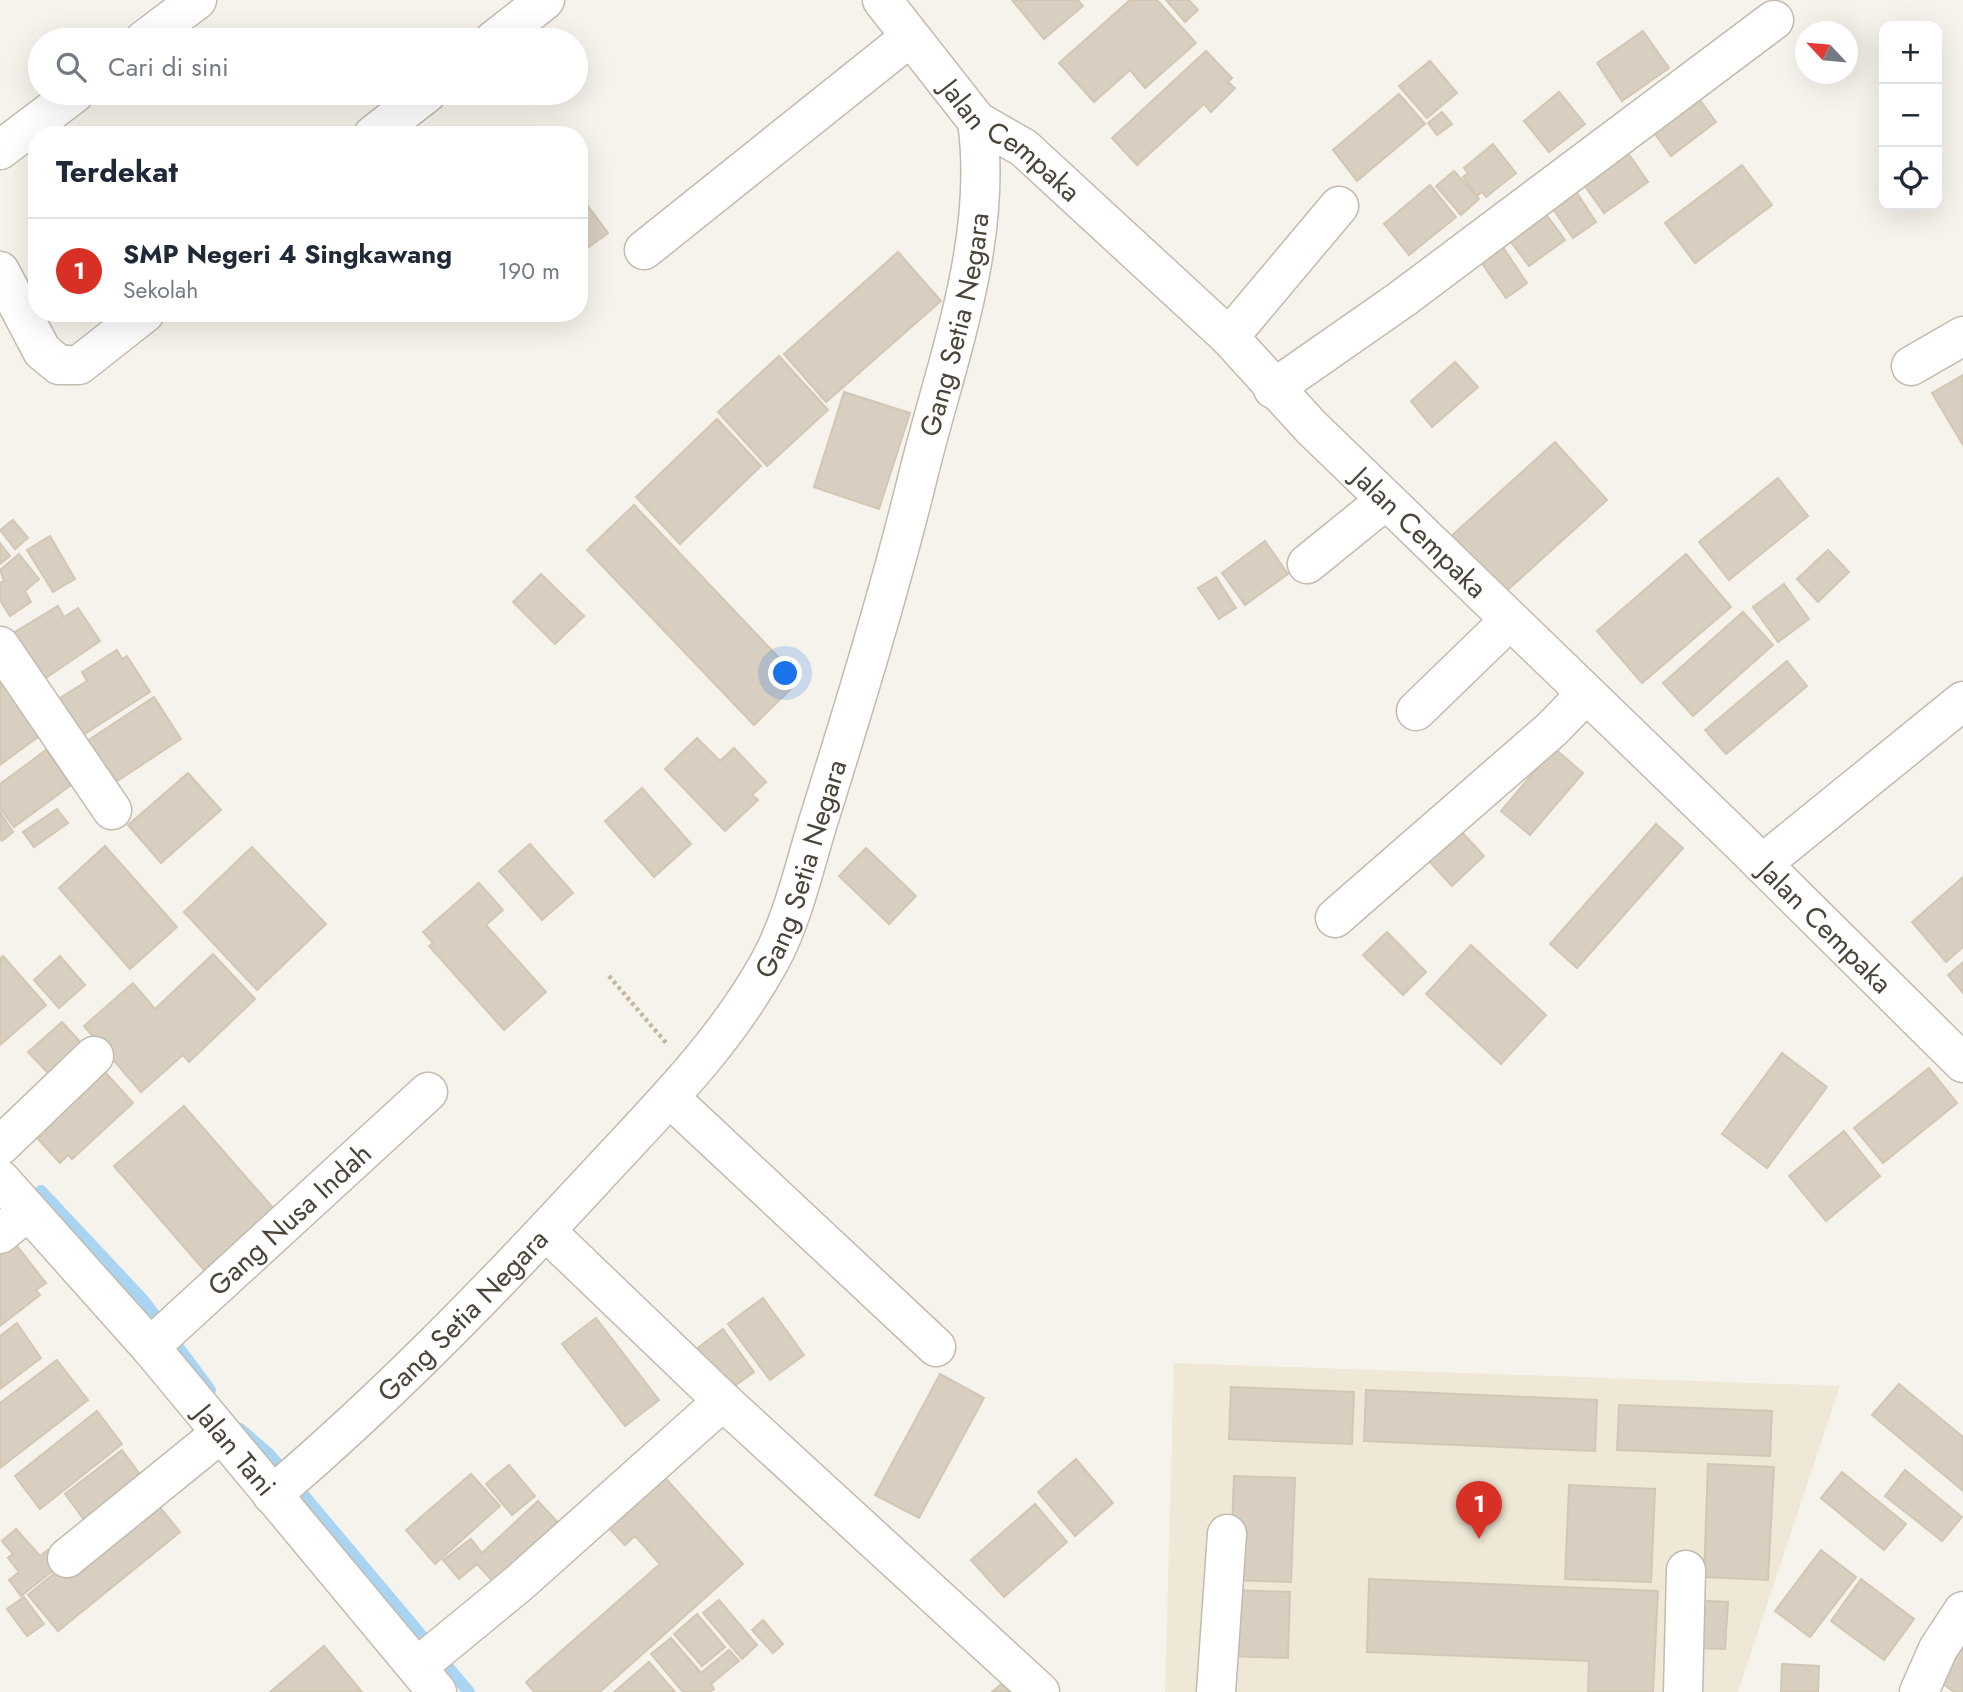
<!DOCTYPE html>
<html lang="id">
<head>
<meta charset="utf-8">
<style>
	body { margin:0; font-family:Jost,sans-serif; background:#f2f2f3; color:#1f2937 }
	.controls { position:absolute; right:21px; top:21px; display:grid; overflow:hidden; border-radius:14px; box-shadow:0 7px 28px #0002 }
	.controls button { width:63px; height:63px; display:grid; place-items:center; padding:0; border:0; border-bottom:2px solid #e0e1e3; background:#fff; color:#1f2937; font:35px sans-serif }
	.compass { position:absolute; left:1795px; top:21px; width:63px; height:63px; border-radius:50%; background:#fff; box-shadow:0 7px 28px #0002; rotate:296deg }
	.you { position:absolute; left:786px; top:674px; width:24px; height:24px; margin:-18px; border:5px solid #fff; border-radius:50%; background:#1a73e8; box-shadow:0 0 0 10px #1a73e833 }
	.badge { display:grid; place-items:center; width:46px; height:46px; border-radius:50%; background:#d93025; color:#fff; font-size:23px; font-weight:700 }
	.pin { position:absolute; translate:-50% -58px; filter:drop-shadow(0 2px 4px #0008) }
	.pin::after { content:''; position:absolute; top:37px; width:24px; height:21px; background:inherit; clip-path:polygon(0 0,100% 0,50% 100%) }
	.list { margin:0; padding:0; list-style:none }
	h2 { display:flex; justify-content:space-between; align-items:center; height:91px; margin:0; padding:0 28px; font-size:30px }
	h2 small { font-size:23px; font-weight:400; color:#747a83 }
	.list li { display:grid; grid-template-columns:46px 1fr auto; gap:21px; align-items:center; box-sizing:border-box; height:105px; padding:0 28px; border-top:2px solid #e0e1e3 }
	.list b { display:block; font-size:26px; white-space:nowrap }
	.list p { margin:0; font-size:23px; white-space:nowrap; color:#747a83 }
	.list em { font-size:23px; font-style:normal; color:#747a83 }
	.icon { flex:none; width:38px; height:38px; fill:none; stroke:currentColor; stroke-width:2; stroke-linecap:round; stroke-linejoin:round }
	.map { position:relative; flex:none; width:1963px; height:1692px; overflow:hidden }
	.search { position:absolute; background:#fff; box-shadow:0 7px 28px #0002; left:28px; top:28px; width:560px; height:77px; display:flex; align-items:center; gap:18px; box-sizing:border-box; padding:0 24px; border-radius:38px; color:#747a83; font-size:26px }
	.panel { position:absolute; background:#fff; box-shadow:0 7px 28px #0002; left:28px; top:126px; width:560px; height:196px; border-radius:28px }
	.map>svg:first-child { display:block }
	.education { fill:#efe8d6 }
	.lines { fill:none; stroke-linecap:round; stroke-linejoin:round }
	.stream { stroke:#a9d4f2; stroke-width:12 }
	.building { fill:#d8cfc1; stroke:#d3c7b4; stroke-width:2 }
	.minor-casing { stroke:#c2bbae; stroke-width:41 }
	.path { stroke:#c4b79f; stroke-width:4.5; stroke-dasharray:3.5 3.5; stroke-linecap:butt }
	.minor { stroke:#fff; stroke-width:38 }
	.labels { text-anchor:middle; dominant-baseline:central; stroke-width:7; stroke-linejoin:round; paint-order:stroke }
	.street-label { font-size:28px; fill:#4b4439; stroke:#fff }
</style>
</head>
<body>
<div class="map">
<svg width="1963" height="1692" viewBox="0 0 1963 1692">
	<rect width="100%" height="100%" fill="#f6f3ec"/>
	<path class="education" d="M 1174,1363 L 1840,1386 L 1738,1692 L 1165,1692 Z"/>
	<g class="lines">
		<g class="stream">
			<path d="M 27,1203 L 41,1191 L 144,1301 L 210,1390"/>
			<path d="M 240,1429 L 269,1454 L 469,1692"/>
		</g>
	</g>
	<g class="building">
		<path d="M 1012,0 L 1078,0 L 1083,6 L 1044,39 Z"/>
		<path d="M 1130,0 L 1157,0 L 1196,43 L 1145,88 L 1130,70 L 1094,102 L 1059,63 Z"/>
		<path d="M 1166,0 L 1189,0 L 1198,10 L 1185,22 Z"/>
		<path d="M 1643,31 L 1669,68 L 1622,101 L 1597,63 Z"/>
		<path d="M 1206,51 L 1232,78 L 1228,82 L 1235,88 L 1211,112 L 1204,104 L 1137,165 L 1112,138 Z"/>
		<path d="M 1430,61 L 1457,93 L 1427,118 L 1399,86 Z"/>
		<path d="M 1559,92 L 1585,124 L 1549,152 L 1524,121 Z"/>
		<path d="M 1399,94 L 1425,124 L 1357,181 L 1333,150 Z"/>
		<path d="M 1697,96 L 1716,122 L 1671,156 L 1652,130 Z"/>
		<path d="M 1442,112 L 1452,124 L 1437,135 L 1428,123 Z"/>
		<path d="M 1493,144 L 1516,173 L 1486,197 L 1482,192 L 1477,196 L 1463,177 L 1468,173 L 1464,168 Z"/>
		<path d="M 1626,150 L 1648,182 L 1604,213 L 1582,182 Z"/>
		<path d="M 1742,165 L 1772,205 L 1695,263 L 1665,223 Z"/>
		<path d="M 1454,171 L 1479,199 L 1461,215 L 1436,186 Z"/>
		<path d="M 1571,184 L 1596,222 L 1573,238 L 1547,200 Z"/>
		<path d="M 1430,185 L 1456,217 L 1409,255 L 1384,224 Z"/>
		<path d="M 579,194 L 608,233 L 579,254 Z"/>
		<path d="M 1540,206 L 1565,240 L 1529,266 L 1504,233 Z"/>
		<path d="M 1501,244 L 1527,283 L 1506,298 L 1479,259 Z"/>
		<path d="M 898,252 L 941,301 L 826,402 L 784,354 Z"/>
		<path d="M 779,356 L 828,410 L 767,466 L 718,412 Z"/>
		<path d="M 1455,362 L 1478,387 L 1432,427 L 1411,401 Z"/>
		<path d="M 1963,375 L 1963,445 L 1932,393 Z"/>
		<path d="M 844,392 L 910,413 L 879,509 L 814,487 Z"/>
		<path d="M 717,419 L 761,466 L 680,544 L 636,497 Z"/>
		<path d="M 1555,442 L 1607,500 L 1500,597 L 1448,539 Z"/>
		<path d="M 1778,478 L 1808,516 L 1729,580 L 1699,542 Z"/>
		<path d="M 634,505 L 800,680 L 754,725 L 587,550 Z"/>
		<path d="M 13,520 L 28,538 L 15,549 L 0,530 Z"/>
		<path d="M 50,536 L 75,579 L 53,592 L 27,550 Z"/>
		<path d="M 1265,541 L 1288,574 L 1245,605 L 1222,573 Z"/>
		<path d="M 0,543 L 10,556 L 0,564 Z"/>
		<path d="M 1828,550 L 1849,572 L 1818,602 L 1797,579 Z"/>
		<path d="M 19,554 L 39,579 L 25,591 L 31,602 L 10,616 L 0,600 L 0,583 L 4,581 L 0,570 Z"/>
		<path d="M 1686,554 L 1731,607 L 1642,683 L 1597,631 Z"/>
		<path d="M 541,574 L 584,616 L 555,644 L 513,602 Z"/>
		<path d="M 1216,577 L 1236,608 L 1219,619 L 1198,588 Z"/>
		<path d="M 1784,584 L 1809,619 L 1778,642 L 1753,607 Z"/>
		<path d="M 58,606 L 64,617 L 78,608 L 100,641 L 40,682 L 5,638 Z"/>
		<path d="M 1743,612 L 1773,645 L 1693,716 L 1663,683 Z"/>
		<path d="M 117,650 L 122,659 L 127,656 L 150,692 L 78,738 L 55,701 L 87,681 L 82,672 Z"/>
		<path d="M 1787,661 L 1807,686 L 1726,754 L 1705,730 Z"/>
		<path d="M 0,667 L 46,731 L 0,765 Z"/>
		<path d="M 154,697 L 181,739 L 111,785 L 84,743 Z"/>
		<path d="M 697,738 L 720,761 L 734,748 L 766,782 L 752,795 L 758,800 L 725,831 L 665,769 Z"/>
		<path d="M 1554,748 L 1583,773 L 1530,835 L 1501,811 Z"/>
		<path d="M 46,750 L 71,785 L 14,827 L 0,808 L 0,784 Z"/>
		<path d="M 188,773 L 221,810 L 161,863 L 128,825 Z"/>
		<path d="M 642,788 L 691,844 L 654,877 L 605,821 Z"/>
		<path d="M 57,809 L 68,823 L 34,847 L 23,832 Z"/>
		<path d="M 0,812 L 13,832 L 2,841 L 0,839 Z"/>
		<path d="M 1656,824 L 1683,848 L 1577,968 L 1550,944 Z"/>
		<path d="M 1459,829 L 1484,856 L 1452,886 L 1428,860 Z"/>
		<path d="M 530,844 L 573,893 L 542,920 L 499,871 Z"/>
		<path d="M 105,846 L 177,927 L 130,969 L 59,888 Z"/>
		<path d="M 252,847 L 326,924 L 257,990 L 184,912 Z"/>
		<path d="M 866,848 L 916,896 L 889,924 L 839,876 Z"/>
		<path d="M 1963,877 L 1963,947 L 1946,962 L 1912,922 Z"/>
		<path d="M 479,883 L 503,910 L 486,925 L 546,992 L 504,1030 L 429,946 L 433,943 L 423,932 Z"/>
		<path d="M 1387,932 L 1426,972 L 1403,995 L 1363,955 Z"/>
		<path d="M 1471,945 L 1546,1015 L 1501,1064 L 1426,994 Z"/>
		<path d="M 213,954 L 255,999 L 189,1062 L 183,1055 L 141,1092 L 84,1026 L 133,983 L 155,1009 Z"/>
		<path d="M 3,956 L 46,1005 L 0,1045 L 0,959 Z"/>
		<path d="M 60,956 L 85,985 L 59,1008 L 34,980 Z"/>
		<path d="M 1963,962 L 1963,993 L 1948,975 Z"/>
		<path d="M 62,1022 L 82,1044 L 49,1074 L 28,1052 Z"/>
		<path d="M 1782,1053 L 1827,1087 L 1767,1168 L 1722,1134 Z"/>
		<path d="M 95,1061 L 133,1103 L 72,1159 L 68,1155 L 60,1163 L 38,1139 L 47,1131 L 34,1116 Z"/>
		<path d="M 1929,1068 L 1957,1103 L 1883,1163 L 1854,1128 Z"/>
		<path d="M 184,1106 L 274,1209 L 204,1270 L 114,1166 Z"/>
		<path d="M 1844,1131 L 1880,1176 L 1826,1221 L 1789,1176 Z"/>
		<path d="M 7,1233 L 46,1283 L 36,1290 L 40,1295 L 0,1326 L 0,1239 Z"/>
		<path d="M 763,1298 L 804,1355 L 770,1380 L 728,1324 Z"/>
		<path d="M 596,1318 L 659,1400 L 625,1426 L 562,1344 Z"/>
		<path d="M 17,1323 L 41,1358 L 0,1389 L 0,1336 Z"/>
		<path d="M 723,1329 L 754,1372 L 722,1395 L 691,1353 Z"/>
		<path d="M 57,1360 L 88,1400 L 0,1468 L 0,1403 Z"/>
		<path d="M 940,1374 L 984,1398 L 919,1518 L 875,1495 Z"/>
		<path d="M 1899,1384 L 1963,1437 L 1963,1491 L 1872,1415 Z"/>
		<path d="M 1231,1387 L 1354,1392 L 1352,1444 L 1229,1439 Z"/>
		<path d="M 1366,1390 L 1597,1400 L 1595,1451 L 1364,1441 Z"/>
		<path d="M 1619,1405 L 1772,1411 L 1770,1456 L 1617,1450 Z"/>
		<path d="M 97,1411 L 122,1444 L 40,1509 L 15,1476 Z"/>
		<path d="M 122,1450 L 142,1477 L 85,1521 L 65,1494 Z"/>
		<path d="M 1076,1459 L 1113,1503 L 1075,1536 L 1038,1492 Z"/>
		<path d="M 1708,1464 L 1774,1467 L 1768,1580 L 1704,1577 Z"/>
		<path d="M 509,1465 L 535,1496 L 512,1515 L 486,1484 Z"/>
		<path d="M 1905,1470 L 1962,1517 L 1942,1541 L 1885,1496 Z"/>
		<path d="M 659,1471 L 743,1564 L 600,1692 L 534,1692 L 526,1682 L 660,1564 L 635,1536 L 625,1545 L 605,1524 Z"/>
		<path d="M 1842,1472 L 1906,1524 L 1884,1550 L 1821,1498 Z"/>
		<path d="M 471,1474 L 500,1506 L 435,1564 L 406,1530 Z"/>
		<path d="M 1234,1476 L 1295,1478 L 1291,1582 L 1230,1580 Z"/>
		<path d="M 1569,1485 L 1655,1489 L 1651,1582 L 1565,1579 Z"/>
		<path d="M 150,1495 L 180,1532 L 58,1631 L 28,1595 Z"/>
		<path d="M 538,1501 L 563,1528 L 498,1587 L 477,1564 L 459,1579 L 443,1560 L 471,1539 L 482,1553 Z"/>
		<path d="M 1035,1504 L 1067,1542 L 1004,1597 L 971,1560 Z"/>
		<path d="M 16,1529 L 40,1556 L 48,1550 L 60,1565 L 21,1596 L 9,1580 L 19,1572 L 8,1558 L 13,1554 L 2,1541 Z"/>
		<path d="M 1821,1550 L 1856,1577 L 1810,1637 L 1775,1611 Z"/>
		<path d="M 1369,1579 L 1658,1591 L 1653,1692 L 1588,1692 L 1589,1661 L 1367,1652 Z"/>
		<path d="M 1861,1579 L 1914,1619 L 1884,1660 L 1831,1621 Z"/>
		<path d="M 1231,1590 L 1290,1592 L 1288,1658 L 1229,1656 Z"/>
		<path d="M 24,1597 L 44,1624 L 27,1636 L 7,1609 Z"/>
		<path d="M 719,1600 L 757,1645 L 742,1659 L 703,1613 Z"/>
		<path d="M 1690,1600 L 1728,1602 L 1725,1649 L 1688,1648 Z"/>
		<path d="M 697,1614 L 725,1647 L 702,1666 L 674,1634 Z"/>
		<path d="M 763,1620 L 783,1644 L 773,1653 L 752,1630 Z"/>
		<path d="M 671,1638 L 701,1673 L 729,1650 L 739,1661 L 711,1684 L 714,1689 L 710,1692 L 683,1692 L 651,1654 Z"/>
		<path d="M 1963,1638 L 1963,1692 L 1954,1692 L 1934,1677 Z"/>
		<path d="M 324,1646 L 362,1692 L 270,1692 Z"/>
		<path d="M 649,1662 L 675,1692 L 614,1692 Z"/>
		<path d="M 1782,1664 L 1819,1666 L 1818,1692 L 1781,1692 Z"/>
		<path d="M 1005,1681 L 1015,1692 L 992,1692 Z"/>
	</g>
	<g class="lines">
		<g class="minor-casing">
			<g id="minor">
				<path id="s1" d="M 882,0 L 977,121 L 1024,148 L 1229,337 L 1311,427 L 1739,841 L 1963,1063"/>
				<path d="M 144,40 L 197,0"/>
				<path d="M 494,40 L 545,0"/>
				<path d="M 373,135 L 427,93"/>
				<path d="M 0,150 L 75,93"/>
				<path d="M 644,250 L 909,38"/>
				<path d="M 0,271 L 42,351 L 59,365 L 79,365 L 145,313"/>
				<path d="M 1229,337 L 1339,206"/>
				<path d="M 1911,366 L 1963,336"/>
				<path d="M 1273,389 L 1402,299 L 1774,20"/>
				<path d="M 1307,564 L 1386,500"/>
				<path d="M 0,646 L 112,810"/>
				<path d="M 1416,711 L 1510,620"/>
				<path d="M 1762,864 L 1963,701"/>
				<path d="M 1335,918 L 1552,729 L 1586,694"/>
				<path d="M 670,1098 L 936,1347"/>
				<path d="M 0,1146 L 94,1056"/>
				<path id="s2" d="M 0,1179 L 150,1347 L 437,1692"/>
				<path d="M 546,1231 L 723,1401 L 1040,1692"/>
				<path d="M 0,1234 L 28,1211"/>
				<path id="s3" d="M 150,1347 L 428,1092"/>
				<path id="s4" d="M 272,1495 C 384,1400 488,1293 588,1185 C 654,1113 723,1047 770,961 C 794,917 805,863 820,816 C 855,704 890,590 918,476 C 946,361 994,241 977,121"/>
				<path d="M 67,1558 L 221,1433"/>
				<path d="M 417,1667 L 518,1584 L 723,1401"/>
				<path d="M 1216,1692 L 1227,1534"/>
				<path d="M 1683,1692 L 1686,1570"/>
				<path d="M 1919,1692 L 1938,1649 L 1963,1611"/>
			</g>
		</g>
		<path class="path" d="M 609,976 L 667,1044"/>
		<use href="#minor" class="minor"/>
	</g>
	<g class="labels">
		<g class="street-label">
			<text stroke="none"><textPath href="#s1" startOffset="192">Jalan Cempaka</textPath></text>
			<text stroke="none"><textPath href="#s4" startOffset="1396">Gang Setia Negara</textPath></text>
			<text stroke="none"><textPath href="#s1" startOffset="760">Jalan Cempaka</textPath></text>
			<text stroke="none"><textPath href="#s4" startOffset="830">Gang Setia Negara</textPath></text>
			<text stroke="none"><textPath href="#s1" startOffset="1326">Jalan Cempaka</textPath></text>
			<text stroke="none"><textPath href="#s3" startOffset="189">Gang Nusa Indah</textPath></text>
			<text stroke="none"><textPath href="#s4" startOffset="262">Gang Setia Negara</textPath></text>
			<text stroke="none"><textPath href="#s2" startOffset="359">Jalan Tani</textPath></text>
		</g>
	</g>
</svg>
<div class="controls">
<button>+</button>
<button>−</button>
<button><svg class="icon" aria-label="locate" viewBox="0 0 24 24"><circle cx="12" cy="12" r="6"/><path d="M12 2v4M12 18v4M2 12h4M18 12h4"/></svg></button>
</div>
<svg class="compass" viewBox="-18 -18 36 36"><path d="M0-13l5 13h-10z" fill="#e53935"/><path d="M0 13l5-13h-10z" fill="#747a83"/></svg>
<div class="you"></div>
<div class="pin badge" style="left:1479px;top:1539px">1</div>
<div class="search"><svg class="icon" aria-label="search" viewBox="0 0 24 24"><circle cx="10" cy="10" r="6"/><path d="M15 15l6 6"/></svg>Cari di sini</div>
<section class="panel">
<h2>Terdekat<small></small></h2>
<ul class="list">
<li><span class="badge">1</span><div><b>SMP Negeri 4 Singkawang</b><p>Sekolah</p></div><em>190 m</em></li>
</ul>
</section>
</div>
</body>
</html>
